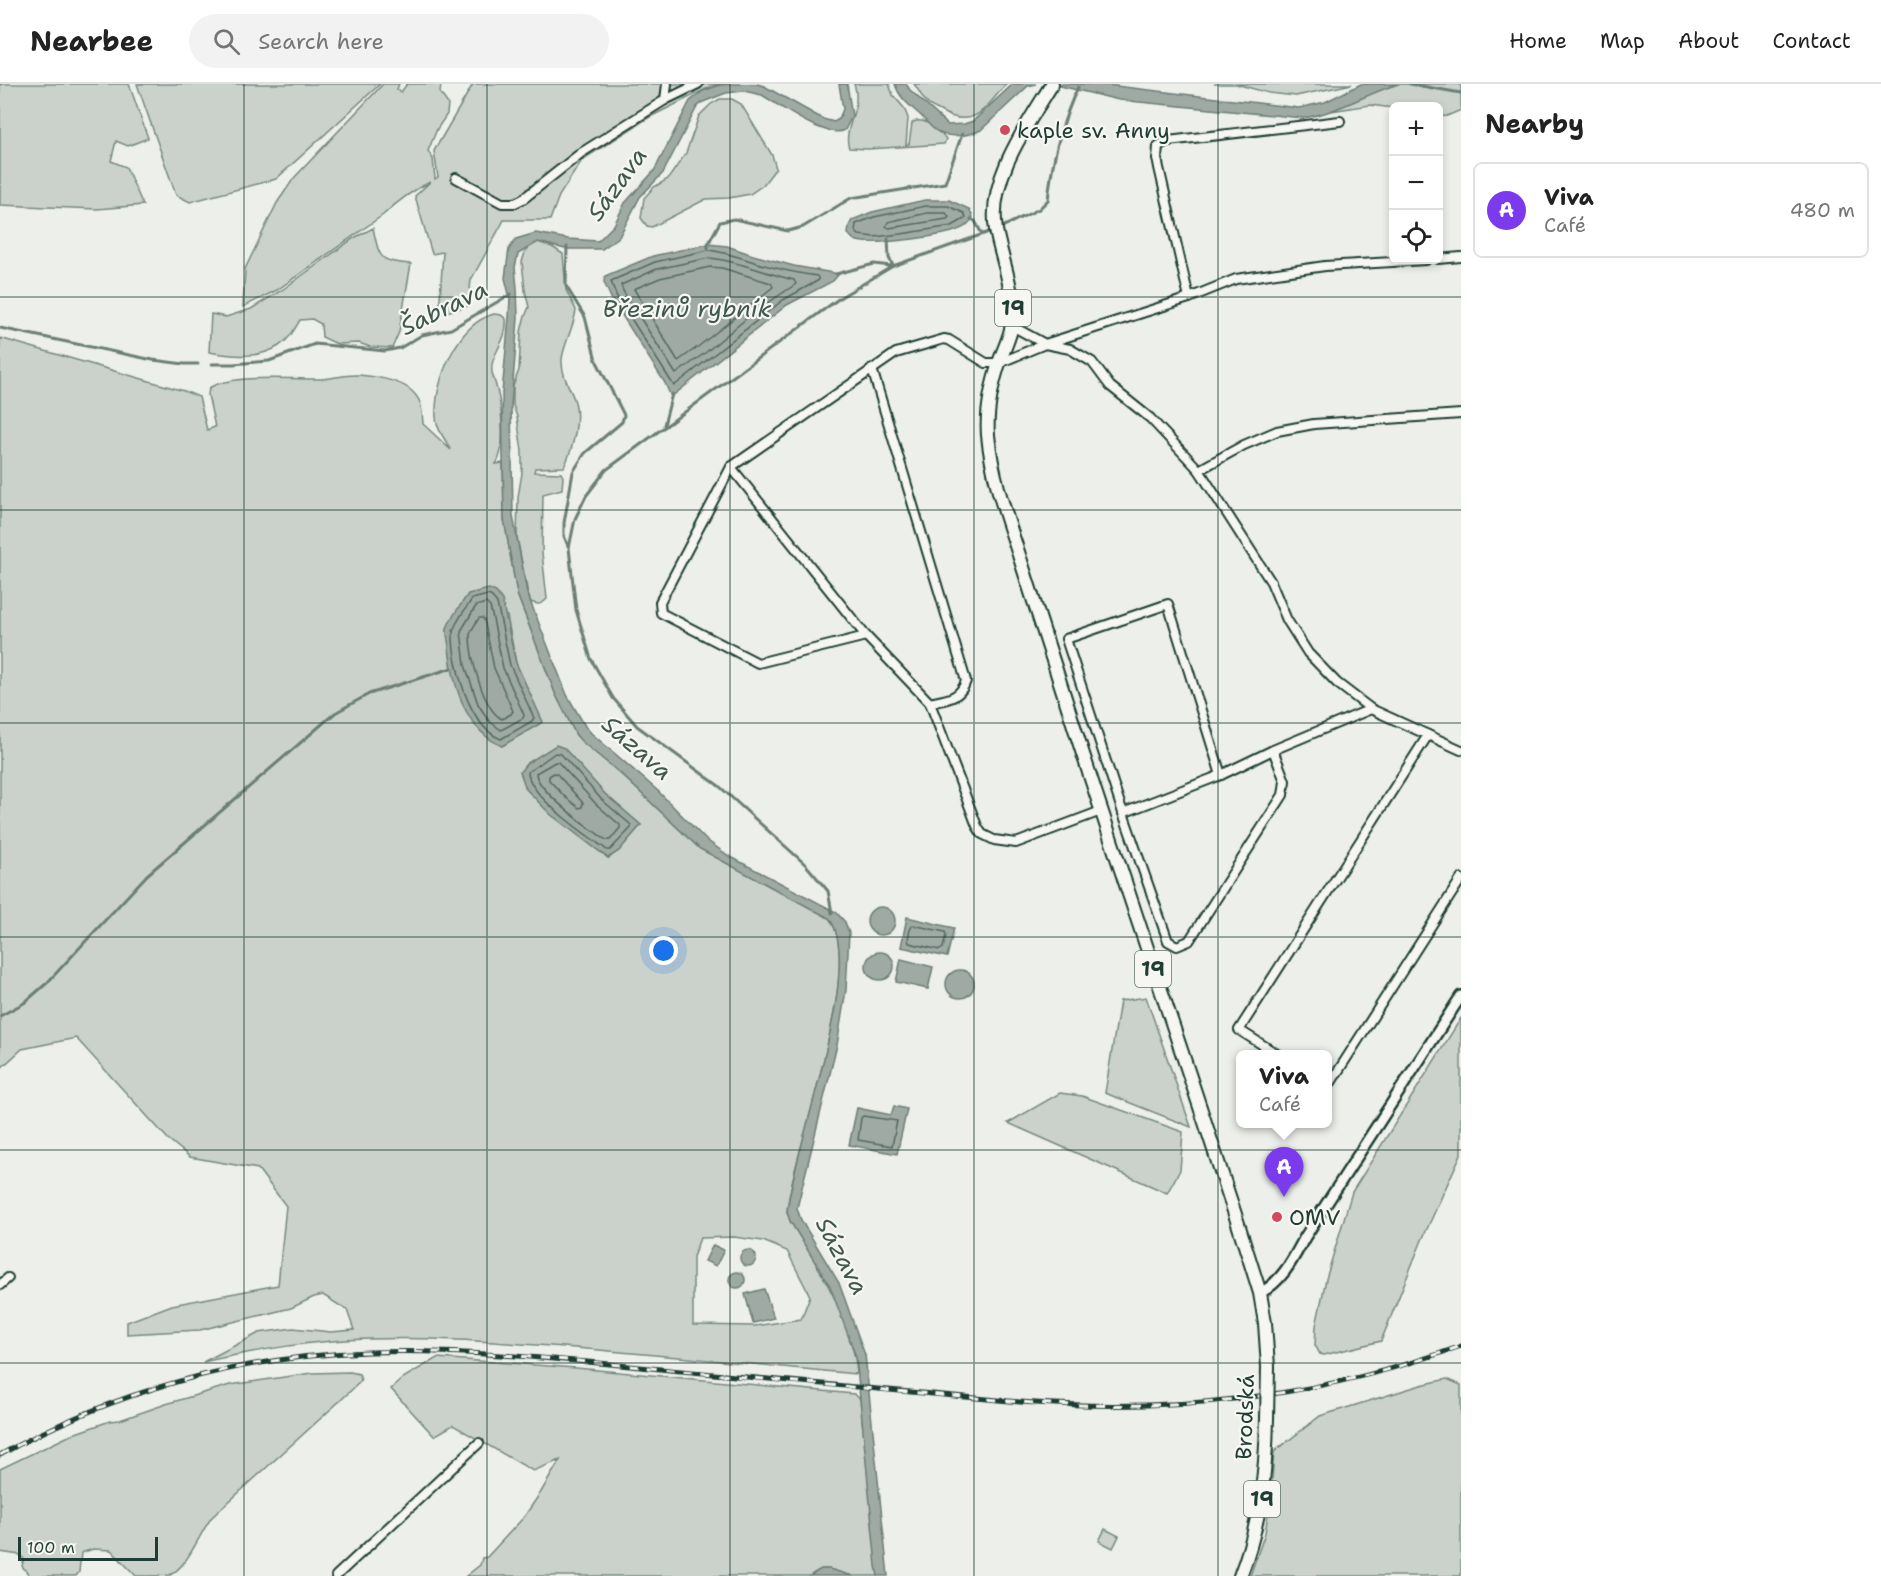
<!DOCTYPE html>
<html lang="en">
<head>
<meta charset="utf-8">
<style>
	body { margin:0; font-family:"Shantell Sans",sans-serif; background:#f2f2f2; color:#222 }
	.controls { position:absolute; right:18px; top:18px; display:grid; overflow:hidden; border-radius:9px; box-shadow:0 3px 9px #0003 }
	.controls button { width:54px; height:54px; display:grid; place-items:center; padding:0; border:0; border-bottom:2px solid #e0e0e0; background:#fff; color:#222; font:30px sans-serif }
	.scale { position:absolute; left:18px; bottom:15px; width:140px; box-sizing:border-box; padding-left:6px; border:3px solid #1f3d34; border-top:0; font-size:16px; line-height:21px; white-space:nowrap; color:#1f3d34; -webkit-text-stroke:4px #f6f6f2; paint-order:stroke }
	.you { position:absolute; left:664px; top:867px; width:21px; height:21px; margin:-15px; border:4px solid #fff; border-radius:50%; background:#1a73e8; box-shadow:0 0 0 9px #1a73e833 }
	.badge { display:grid; place-items:center; width:39px; height:39px; border-radius:50%; background:#7c3aed; color:#fff; font-size:20px; font-weight:700 }
	.pin { position:absolute; translate:-50% -50px; filter:drop-shadow(0 2px 3px #0008) }
	.pin::after { content:''; position:absolute; top:32px; width:21px; height:18px; background:inherit; clip-path:polygon(0 0,100% 0,50% 100%) }
	.popup { position:absolute; left:1236px; top:966px; width:96px; height:78px; box-sizing:border-box; display:grid; place-content:center; border-radius:9px; background:#fff; filter:drop-shadow(0 2px 4px #0005); font-size:20px; white-space:nowrap; color:#767676 }
	.popup b { font-size:22px; color:#222 }
	.popup::after { content:''; position:absolute; left:50%; top:100%; margin-left:-12px; border:12px solid transparent; border-top-color:#fff }
	.list { margin:0; padding:0; list-style:none }
	h2 { display:flex; justify-content:space-between; align-items:center; height:78px; margin:0; padding:0 24px; font-size:26px }
	h2 small { font-size:20px; font-weight:400; color:#767676 }
	.list li { display:grid; grid-template-columns:39px 1fr auto; gap:18px; align-items:center; box-sizing:border-box; height:96px; margin:0 12px 12px; padding:0 12px; border:2px solid #e0e0e0; border-radius:9px }
	.list b { display:block; font-size:22px; white-space:nowrap }
	.list p { margin:0; font-size:20px; white-space:nowrap; color:#767676 }
	.list em { font-size:20px; font-style:normal; color:#767676 }
	.icon { flex:none; width:33px; height:33px; fill:none; stroke:currentColor; stroke-width:2; stroke-linecap:round; stroke-linejoin:round }
	.map { position:relative; flex:none; width:1461px; height:1492px; overflow:hidden }
	header { display:flex; align-items:center; gap:36px; box-sizing:border-box; height:84px; padding:0 30px; background:#fff; border-bottom:2px solid #e0e0e0 }
	header strong { font-size:28px }
	nav { display:flex; gap:33px; margin-inline-start:auto; font-size:21px }
	.search { width:420px; height:54px; background:#f2f2f2; display:flex; align-items:center; gap:15px; box-sizing:border-box; padding:0 21px; border-radius:33px; color:#767676; font-size:22px }
	main { display:flex }
	aside { flex:1; background:#fff }
	.map>svg:first-child { display:block }
	.green { fill:#cbd2cc; stroke:#758880; stroke-width:1.5; fill-rule:evenodd }
	.water { fill:#9faaa4; stroke:#6c7e77; stroke-width:1.5 }
	.lines { fill:none; stroke-linecap:round; stroke-linejoin:round }
	.shore { stroke:#526961; stroke-width:1.5 }
	.stream { stroke:#6c7e77; stroke-width:3 }
	.minor-casing { stroke:#1f3d34; stroke-width:12 }
	.tertiary-casing { stroke:#1f3d34; stroke-width:14 }
	.primary-casing { stroke:#1f3d34; stroke-width:16 }
	.minor { stroke:#f6f6f2; stroke-width:8 }
	.tertiary { stroke:#f6f6f2; stroke-width:9 }
	.primary { stroke:#f6f6f2; stroke-width:12 }
	.rail-casing { stroke:#1f3d34; stroke-width:5 }
	.rail { stroke:#f6f6f2; stroke-width:3; stroke-dasharray:9; stroke-linecap:butt }
	.primary-bridge-casing { stroke:#1f3d34; stroke-width:16; stroke-linecap:butt }
	.primary-bridge { stroke:#f6f6f2; stroke-width:12 }
	.grid { fill:none; stroke:#1f3d34; stroke-width:1.5; stroke-opacity:0.55 }
	.poi-dot { fill:#d1495b; stroke:#f6f6f2; stroke-width:2 }
	.labels { text-anchor:middle; dominant-baseline:central; stroke-width:4.5; stroke-linejoin:round; paint-order:stroke }
	.shield { fill:#f6f6f2; stroke:#60746d; stroke-width:1.5 }
	.shield-label { font-size:21px; font-weight:bold; fill:#1f3d34 }
	.poi-label { font-size:22px; fill:#1f3d34; stroke:#f6f6f2; text-anchor:start }
	.street-label { font-size:22px; fill:#1f3d34; stroke:#f6f6f2 }
	.water-label { font-size:24px; font-style:italic; fill:#3f5850; stroke:#f6f6f2 }
</style>
</head>
<body>
<header>
<strong>Nearbee</strong>
<div class="search"><svg class="icon" aria-label="search" viewBox="0 0 24 24"><circle cx="10" cy="10" r="6"/><path d="M15 15l6 6"/></svg>Search here</div>
<nav><a>Home</a><a>Map</a><a>About</a><a>Contact</a></nav>
</header>
<main>
<div class="map">
<svg width="1461" height="1492" viewBox="0 0 1461 1492">
	<rect width="100%" height="100%" fill="#edefea"/>
	<filter id="ink" filterUnits="userSpaceOnUse"><feTurbulence type="fractalNoise" baseFrequency=".0167" numOctaves="2"/><feDisplacementMap in="SourceGraphic" scale="12" xChannelSelector="R" yChannelSelector="G"/><feConvolveMatrix kernelMatrix="1 2 1 2 8 2 1 2 1" color-interpolation-filters="sRGB"/></filter>
	<g filter="url(#ink)">
		<g class="green">
			<path d="M 0,0 L 129,0 L 148,54 L 128,62 L 116,57 L 111,77 L 126,83 L 143,121 L 97,125 L 0,121 Z"/>
			<path d="M 137,0 L 380,0 L 276,95 L 190,118 L 176,111 Z"/>
			<path d="M 383,0 L 399,0 L 397,5 L 401,8 L 407,0 L 441,0 L 440,9 L 448,20 L 447,30 L 437,45 L 428,67 L 433,75 L 435,95 L 438,93 L 434,67 L 473,0 L 728,0 L 712,2 L 648,34 L 582,76 L 559,112 L 550,136 L 504,136 L 471,196 L 468,222 L 439,230 L 443,168 L 432,170 L 415,112 L 430,98 C 411,107 398,117 383,131 L 277,206 L 243,223 L 245,185 L 277,119 L 294,94 Z"/>
			<path d="M 854,0 L 889,0 L 893,11 L 904,24 L 908,34 L 906,61 L 909,60 L 912,39 C 923,31 939,46 946,55 L 944,60 L 868,65 L 849,64 C 842,44 863,24 854,0 Z"/>
			<path d="M 914,0 L 1006,0 C 986,23 974,47 940,27 C 937,25 931,23 928,20 C 922,15 919,6 914,0 Z"/>
			<path d="M 1214,0 L 1352,0 L 1296,12 L 1269,9 L 1236,0 Z"/>
			<path d="M 1398,0 L 1461,0 L 1461,26 L 1447,32 L 1439,33 L 1438,22 L 1393,24 L 1370,21 L 1331,27 L 1373,8 Z"/>
			<path d="M 720,15 L 732,15 L 741,20 L 772,71 L 776,84 L 763,101 L 750,110 L 729,114 L 706,115 L 652,143 L 647,142 L 641,134 L 644,114 L 654,103 L 668,95 L 686,69 L 699,32 L 711,20 Z"/>
			<path d="M 373,144 C 380,175 378,177 411,180 L 399,248 L 392,264 L 370,263 L 359,259 L 337,260 L 322,253 L 321,240 L 312,235 L 300,236 C 294,246 289,256 279,262 C 259,275 231,272 209,268 L 211,230 L 226,233 L 251,225 L 282,206 L 354,154 Z"/>
			<path d="M 538,158 L 552,163 L 563,170 L 566,206 L 576,226 C 574,243 564,259 562,275 C 561,290 569,302 574,315 C 581,334 573,365 564,383 L 535,384 L 534,388 L 561,389 L 563,393 L 562,405 L 543,410 L 542,469 L 547,515 C 541,521 538,521 531,518 L 528,510 L 517,453 L 518,413 L 522,389 L 522,367 L 517,333 L 513,321 L 513,302 L 519,286 L 521,248 L 524,235 L 529,223 L 525,206 L 522,178 L 525,168 L 530,162 Z"/>
			<path d="M 494,230 L 501,231 L 506,235 C 508,258 489,271 492,288 C 493,294 496,300 497,306 C 502,324 506,365 496,380 L 503,379 L 504,435 L 517,510 L 555,609 L 576,651 L 624,693 L 700,765 L 829,834 C 866,881 793,1065 787,1128 L 790,1137 C 819,1184 852,1234 857,1290 C 751,1280 644,1269 537,1261 C 481,1257 425,1253 369,1255 C 313,1256 258,1266 203,1278 L 259,1249 L 293,1244 L 331,1248 L 354,1246 L 347,1226 L 323,1211 L 314,1213 L 291,1224 L 200,1246 L 127,1250 L 127,1238 L 172,1221 L 278,1201 L 286,1122 L 258,1085 L 190,1073 L 168,1055 L 76,954 L 22,965 L 0,985 L 0,254 L 184,307 L 199,313 L 207,346 L 215,343 L 208,311 L 209,304 C 232,290 290,295 318,295 C 332,295 344,290 359,291 C 374,292 396,296 408,304 C 422,314 422,324 423,340 L 451,366 C 446,356 436,345 436,333 C 434,297 457,240 494,230 ZM 507,532 L 516,579 L 542,638 L 502,662 L 466,626 L 452,584 L 447,544 ZM 605,710 L 641,741 L 619,766 L 609,774 ZM 734,1153 L 763,1157 L 787,1167 L 810,1212 L 801,1235 L 755,1242 L 693,1241 L 693,1173 L 700,1154 Z"/>
			<path d="M 1146,913 L 1191,1043 L 1105,1009 L 1120,917 Z"/>
			<path d="M 1461,934 L 1461,1070 L 1422,1156 L 1381,1257 L 1324,1271 L 1320,1270 L 1315,1261 L 1316,1242 L 1326,1195 L 1352,1108 Z"/>
			<path d="M 1060,1009 L 1082,1012 L 1183,1048 L 1180,1086 L 1167,1109 L 1008,1039 Z"/>
			<path d="M 437,1274 L 576,1284 L 854,1310 L 860,1315 L 878,1492 C 870,1492 861,1492 853,1492 C 835,1489 826,1478 810,1492 L 466,1492 L 480,1481 L 482,1474 L 487,1473 L 524,1433 L 541,1408 L 560,1376 L 533,1387 L 453,1341 L 434,1352 L 391,1305 L 403,1294 Z"/>
			<path d="M 350,1288 L 359,1290 L 361,1297 L 342,1315 L 212,1433 C 199,1450 188,1482 170,1491 C 162,1492 146,1492 136,1492 L 111,1466 L 93,1465 L 81,1469 L 79,1488 L 76,1492 L 30,1492 L 22,1482 L 24,1475 L 20,1471 L 0,1468 L 0,1385 L 73,1350 L 110,1337 L 120,1336 L 166,1320 L 230,1301 L 312,1289 Z"/>
			<path d="M 1447,1295 L 1461,1301 L 1461,1492 L 1250,1492 L 1265,1449 L 1271,1411 L 1274,1368 L 1320,1332 L 1421,1301 Z"/>
			<path d="M 1105,1445 L 1119,1452 L 1113,1464 L 1099,1457 Z"/>
		</g>
		<g class="water">
			<path d="M 732,0 L 757,0 L 764,2 L 823,35 L 834,38 L 839,35 L 843,25 L 839,0 L 847,0 L 852,32 L 845,46 C 826,56 779,21 762,11 L 744,7 L 726,9 L 703,18 L 697,23 L 663,89 L 640,113 L 619,153 L 602,165 L 565,165 L 538,158 L 518,170 L 515,183 L 517,205 L 518,234 L 511,323 L 513,432 L 527,509 L 567,611 L 585,642 L 591,649 L 658,707 L 705,755 L 729,772 L 836,828 L 845,838 L 849,849 L 846,906 L 837,961 L 797,1124 L 801,1136 L 839,1199 L 865,1271 L 888,1492 L 878,1492 L 876,1482 L 856,1273 L 830,1202 L 790,1137 L 787,1128 C 793,1065 866,881 829,834 L 700,765 L 621,690 L 582,658 L 576,651 L 555,609 L 517,510 L 504,435 L 502,309 L 509,233 L 510,214 L 505,194 L 509,165 L 516,155 L 536,149 L 568,155 L 598,157 L 614,141 L 625,119 L 654,87 L 690,17 L 703,7 L 720,1 Z"/>
			<path d="M 895,0 L 906,0 L 910,6 L 948,41 L 964,40 L 973,37 L 1013,0 L 1036,0 L 1028,2 L 981,46 C 969,52 946,55 935,46 C 929,42 924,34 918,29 C 908,20 899,13 895,0 Z"/>
			<path d="M 1052,0 L 1099,0 L 1299,24 L 1325,18 L 1361,0 L 1398,0 C 1366,10 1336,29 1303,34 L 1119,16 Z"/>
			<path d="M 925,116 L 949,116 L 969,125 L 973,133 C 969,141 964,144 955,147 C 941,152 867,163 855,156 C 852,155 851,152 848,150 L 849,142 L 852,136 L 872,128 Z"/>
			<path d="M 708,160 L 727,162 L 753,171 L 794,182 L 839,190 L 833,197 L 787,221 L 671,313 L 665,299 L 611,214 L 604,198 L 605,192 L 653,172 Z"/>
			<path d="M 489,505 L 496,508 L 502,516 L 516,579 L 543,638 L 502,662 C 465,646 453,600 449,564 C 449,558 446,551 447,545 C 448,537 463,518 468,510 Z"/>
			<path d="M 556,661 L 564,664 L 605,710 L 641,741 L 619,767 L 608,774 L 550,730 L 526,705 L 520,688 L 526,680 Z"/>
			<circle cx="881" cy="837" r="14"/>
			<path d="M 907,833 L 954,844 L 947,873 L 901,863 Z"/>
			<circle cx="880" cy="882" r="14"/>
			<path d="M 901,875 L 933,883 L 928,905 L 896,898 Z"/>
			<circle cx="960" cy="900" r="14"/>
			<path d="M 894,1022 L 907,1025 L 897,1070 L 849,1061 L 857,1024 L 891,1031 Z"/>
			<path d="M 713,1161 L 724,1166 L 716,1182 L 705,1177 Z"/>
			<circle cx="748" cy="1174" r="8"/>
			<circle cx="737" cy="1196" r="8"/>
			<path d="M 764,1205 L 774,1234 L 753,1239 L 745,1210 Z"/>
			<path d="M 821,1485 L 829,1485 L 853,1492 L 810,1492 Z"/>
		</g>
		<g class="lines">
			<g class="shore">
				<path d="M 926,122 L 948,122 L 964,129 L 966,134 L 952,142 L 901,150 L 874,153 L 859,151 L 855,147 L 856,140 L 874,133 Z"/>
				<path d="M 927,129 L 946,129 L 949,133 L 947,135 L 889,144 L 886,142 L 888,138 Z"/>
				<path d="M 709,166 C 724,168 736,172 751,177 C 773,184 795,189 817,192 L 819,196 L 783,216 L 674,302 L 616,211 L 611,197 L 655,178 Z"/>
				<path d="M 709,174 C 737,176 766,190 794,196 L 796,200 L 753,229 L 705,269 L 676,290 L 623,207 L 621,201 L 657,185 Z"/>
				<path d="M 710,183 L 722,184 L 771,199 L 773,203 L 699,262 L 678,277 L 634,205 L 660,194 Z"/>
				<path d="M 488,511 L 492,513 L 497,519 L 510,581 L 534,634 L 532,637 L 501,655 C 469,643 452,579 453,548 C 454,540 467,523 472,515 Z"/>
				<path d="M 486,519 L 490,523 L 493,535 L 503,584 L 524,631 L 523,634 L 501,646 L 489,637 L 478,620 L 465,581 L 461,547 L 476,522 Z"/>
				<path d="M 479,534 L 482,534 L 484,535 L 494,584 L 513,627 L 511,630 L 502,635 C 483,626 470,572 470,551 C 471,546 476,539 479,534 Z"/>
				<path d="M 555,669 L 561,670 L 601,715 L 631,741 L 631,744 L 610,766 L 607,766 C 587,751 528,712 528,688 Z"/>
				<path d="M 555,678 L 558,678 L 596,720 L 620,741 L 620,744 L 610,756 L 606,756 C 591,745 536,707 536,689 Z"/>
				<path d="M 554,689 L 557,690 L 583,719 L 582,723 L 579,724 L 565,713 L 549,696 L 549,692 Z"/>
				<path d="M 913,841 L 945,848 L 946,851 L 943,864 L 940,866 L 909,859 C 907,854 910,844 913,841 Z"/>
				<path d="M 863,1032 L 897,1037 L 892,1062 L 858,1056 L 861,1034 Z"/>
			</g>
			<g class="stream">
				<path d="M 1410,0 L 1461,9"/>
				<path d="M 971,135 L 975,137 L 982,150"/>
				<path d="M 998,145 L 1039,125 L 1048,116 C 1052,76 1061,39 1078,3"/>
				<path d="M 888,155 L 889,174 L 893,182"/>
				<path d="M 567,163 L 566,202 L 585,233 L 596,276 L 624,331 L 622,338 L 585,369 L 573,388 L 564,439 L 564,452 L 568,462"/>
				<path d="M 708,164 L 708,160 L 720,138 L 734,135 L 788,147 L 803,143 L 851,114 L 945,99 L 962,50"/>
				<path d="M 836,190 L 874,180 L 891,182"/>
				<path d="M 0,244 L 153,276 L 184,280 L 198,280"/>
				<path d="M 212,280 L 233,280 L 269,277 L 315,260 L 385,267 L 400,264 L 422,251 L 451,245 L 511,210"/>
				<path d="M 664,341 L 672,310"/>
				<path d="M 832,829 L 828,807 L 806,781 L 719,702 L 637,642 L 613,614 L 591,575 L 576,526 L 569,464 L 575,435 L 586,412 L 606,386 L 841,213 L 893,182 L 992,147"/>
				<path d="M 0,932 L 24,919 L 47,899 L 147,791 L 335,629 L 369,610 L 452,584"/>
			</g>
			<g class="minor-casing">
				<g id="minor">
					<path d="M 665,16 L 667,0"/>
					<path d="M 456,94 L 502,119 L 515,119 L 523,115 L 581,69 L 665,16 L 698,0"/>
					<path d="M 1438,175 L 1461,173"/>
					<path d="M 1189,214 L 1157,75 L 1158,62 L 1168,57 L 1340,37"/>
					<path d="M 1012,242 L 1045,260 L 1070,265 L 1092,278 L 1110,302 L 1150,334 L 1199,386 L 1271,498 L 1287,536 L 1308,569 L 1337,599 L 1371,625 L 1461,666"/>
					<path d="M 872,285 L 966,597 C 960,615 947,615 930,619"/>
					<path d="M 731,383 L 866,552 L 930,619 L 977,742 L 982,750 L 994,756 L 1016,759 L 1101,727"/>
					<path d="M 1199,386 L 1244,361 L 1277,347 L 1314,340 L 1461,330"/>
					<path d="M 866,552 L 758,579 L 661,529 L 660,518 L 731,383 L 896,269 L 944,255 L 949,256 L 986,279 L 999,279 L 1045,260 L 1189,214 L 1236,195 L 1325,182 L 1426,176"/>
					<path d="M 1221,691 L 1168,520 L 1066,555 L 1123,729 L 1168,857 L 1177,862 L 1189,857 L 1283,711 L 1285,697 L 1273,666"/>
					<path d="M 1123,729 L 1221,691 L 1273,666 L 1371,625"/>
					<path d="M 1277,970 L 1239,946 L 1428,651"/>
					<path d="M 1328,1003 L 1461,795"/>
					<path d="M 0,1201 L 8,1194"/>
					<path d="M 336,1492 L 479,1359"/>
				</g>
			</g>
			<g class="tertiary-casing">
				<path id="tertiary" d="M 1260,1209 C 1283,1197 1293,1175 1305,1153 L 1461,912"/>
			</g>
			<g class="primary-casing">
				<g id="primary">
					<path d="M 1052,0 C 1027,41 987,96 996,146 C 1001,173 1012,199 1013,227 C 1014,244 1006,260 1000,276 C 992,300 986,326 988,351 C 992,394 1007,434 1020,474 C 1035,521 1050,568 1065,614 C 1128,813 1198,1010 1260,1209 L 1265,1239 L 1268,1283"/>
					<path d="M 1240,1492 C 1260,1441 1266,1389 1267,1335"/>
				</g>
			</g>
			<use href="#minor" class="minor"/>
			<use href="#tertiary" class="tertiary"/>
			<use href="#primary" class="primary"/>
			<g class="rail-casing">
				<path id="rail" d="M 0,1371 C 111,1308 242,1272 369,1268 C 473,1265 578,1277 681,1287 C 794,1298 907,1308 1020,1318 C 1174,1329 1315,1315 1461,1262"/>
			</g>
			<use href="#rail" class="rail"/>
			<g class="primary-bridge-casing">
				<path id="primary-bridge" d="M 1267,1335 L 1268,1283"/>
			</g>
			<use href="#primary-bridge" class="primary-bridge"/>
		</g>
	</g>
	<path class="grid" d="M 244,0 L 244,1492M 487,0 L 487,1492M 730,0 L 730,1492M 974,0 L 974,1492M 1218,0 L 1218,1492M 0,213 L 1461,213M 0,426 L 1461,426M 0,639 L 1461,639M 0,853 L 1461,853M 0,1066 L 1461,1066M 0,1279 L 1461,1279"/>
	<g class="poi-dot">
		<circle cx="1005" cy="46" r="6"/>
		<circle cx="1277" cy="1133" r="6"/>
	</g>
	<g class="labels">
		<g class="shield">
			<rect x="995" y="206" width="36" height="36" rx="4.5"/>
			<rect x="1135" y="867" width="36" height="36" rx="4.5"/>
			<rect x="1244" y="1397" width="36" height="36" rx="4.5"/>
		</g>
		<g class="shield-label">
			<text x="1013" y="224">19</text>
			<text x="1153" y="885">19</text>
			<text x="1262" y="1415">19</text>
		</g>
		<g class="poi-label">
			<text x="1017" y="46">kaple sv. Anny</text>
			<text x="1289" y="1133">OMV</text>
		</g>
		<g class="street-label">
			<text transform="translate(1245 1333) rotate(-88)">Brodská</text>
		</g>
		<g class="water-label">
			<text transform="translate(617 100) rotate(-54)">Sázava</text>
			<text transform="translate(444 224) rotate(-26)">Šabrava</text>
			<text x="687" y="225">Březinů rybník</text>
			<text transform="translate(637 664) rotate(41)">Sázava</text>
			<text transform="translate(842 1172) rotate(62)">Sázava</text>
		</g>
	</g>
</svg>
<div class="controls">
<button>+</button>
<button>−</button>
<button><svg class="icon" aria-label="locate" viewBox="0 0 24 24"><circle cx="12" cy="12" r="6"/><path d="M12 2v4M12 18v4M2 12h4M18 12h4"/></svg></button>
</div>
<div class="scale">100 m</div>
<div class="you"></div>
<div class="pin badge" style="left:1284px;top:1113px">A</div>
<div class="popup"><b>Viva</b>Café</div>
</div>
<aside>
<h2>Nearby<small></small></h2>
<ul class="list">
<li><span class="badge">A</span><div><b>Viva</b><p>Café</p></div><em>480 m</em></li>
</ul>
</aside>
</main>
</body>
</html>
